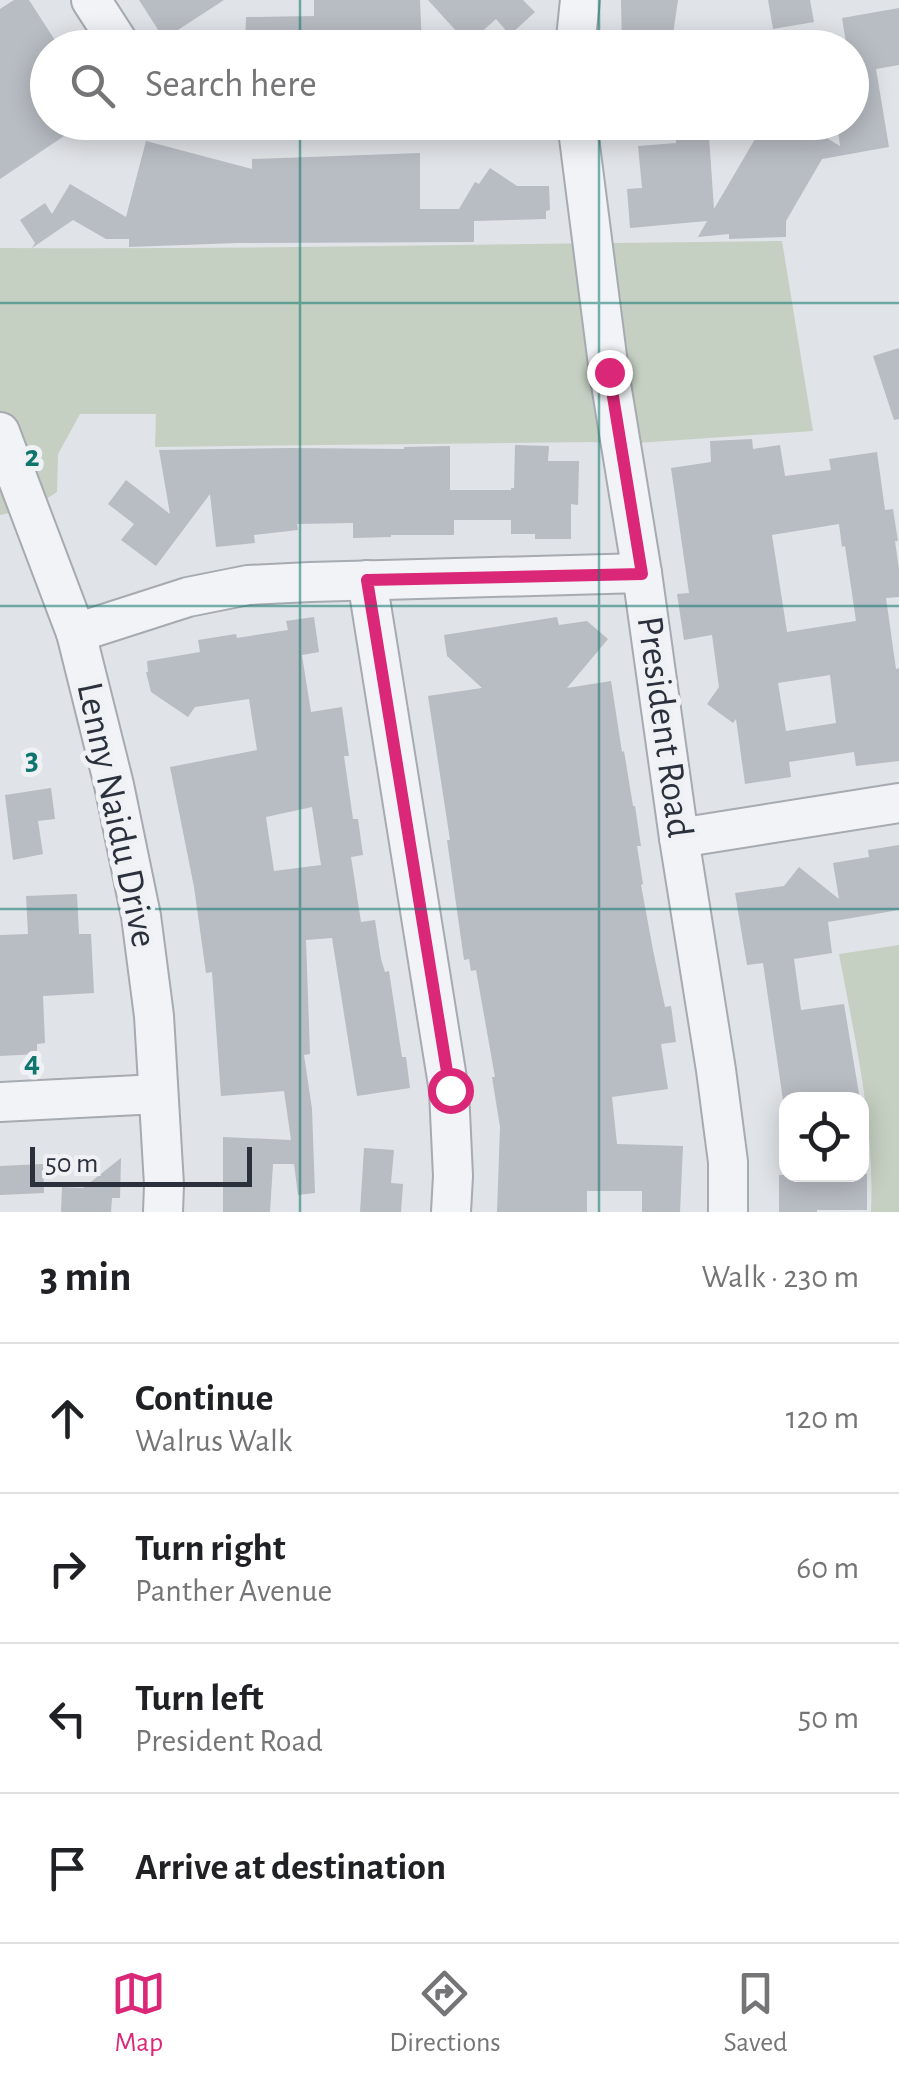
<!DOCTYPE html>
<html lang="en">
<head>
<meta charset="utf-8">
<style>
	body { margin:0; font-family:"Alegreya Sans",sans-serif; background:#f6f6f6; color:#202124 }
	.controls { position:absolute; right:30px; bottom:30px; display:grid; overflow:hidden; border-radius:20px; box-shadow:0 5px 25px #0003 }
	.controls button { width:90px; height:90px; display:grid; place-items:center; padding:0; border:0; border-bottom:2px solid #e0e0e0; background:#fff; color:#202124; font:50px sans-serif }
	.scale { position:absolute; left:30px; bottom:25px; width:222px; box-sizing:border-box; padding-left:10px; border:5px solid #2a313d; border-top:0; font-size:28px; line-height:35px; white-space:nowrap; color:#2a313d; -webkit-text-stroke:8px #eff1f5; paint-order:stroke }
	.stop { position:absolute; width:30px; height:30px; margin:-22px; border:8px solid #db2777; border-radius:50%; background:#fff }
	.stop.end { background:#db2777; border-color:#fff; box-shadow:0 2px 10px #0008 }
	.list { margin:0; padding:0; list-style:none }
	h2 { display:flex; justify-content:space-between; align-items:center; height:130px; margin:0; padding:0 40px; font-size:42px }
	h2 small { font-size:32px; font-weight:400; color:#757577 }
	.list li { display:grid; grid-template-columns:65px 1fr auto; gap:30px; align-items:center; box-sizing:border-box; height:150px; padding:0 40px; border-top:2px solid #e0e0e0 }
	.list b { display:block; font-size:38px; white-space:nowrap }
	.list p { margin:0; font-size:32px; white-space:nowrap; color:#757577 }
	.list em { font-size:32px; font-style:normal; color:#757577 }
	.icon { flex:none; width:55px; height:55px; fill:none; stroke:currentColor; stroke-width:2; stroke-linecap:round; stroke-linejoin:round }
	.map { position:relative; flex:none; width:899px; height:1212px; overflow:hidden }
	.search { position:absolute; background:#fff; box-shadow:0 5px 25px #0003; left:30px; right:30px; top:30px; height:110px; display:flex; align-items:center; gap:25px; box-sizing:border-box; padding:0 35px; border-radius:55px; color:#757577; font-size:38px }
	.sheet { height:730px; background:#fff }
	nav { display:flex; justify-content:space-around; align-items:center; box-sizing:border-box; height:140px; border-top:2px solid #e0e0e0; background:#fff; font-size:28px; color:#757577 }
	nav a { display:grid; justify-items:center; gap:5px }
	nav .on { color:#db2777 }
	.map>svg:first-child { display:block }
	.green { fill:#c5d0c2 }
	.building { fill:#b8bcc3; fill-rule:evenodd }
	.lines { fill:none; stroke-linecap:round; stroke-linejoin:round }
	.minor-casing { stroke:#a6aab1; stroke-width:42 }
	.minor { stroke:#f2f3f6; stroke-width:38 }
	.route { stroke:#db2777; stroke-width:12 }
	.grid { fill:none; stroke:#0f766e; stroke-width:2.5; stroke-opacity:0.55 }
	.labels { text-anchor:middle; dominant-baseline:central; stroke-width:10; stroke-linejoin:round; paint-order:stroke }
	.street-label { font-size:38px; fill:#2a313d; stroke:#eff1f5 }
	.grid-label { font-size:32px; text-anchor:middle; font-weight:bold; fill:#0f766e; stroke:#eff1f5; stroke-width:10; stroke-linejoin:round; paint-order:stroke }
</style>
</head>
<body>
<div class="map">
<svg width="899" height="1212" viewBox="0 0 899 1212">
	<rect width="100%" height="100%" fill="#e0e3e7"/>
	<g class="green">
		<path d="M 782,241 L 813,431 L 622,444 L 591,442 L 155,447 L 156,414 L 80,414 L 58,454 L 57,492 L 32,508 L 0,515 L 0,248 C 261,250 521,243 782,241 Z"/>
		<path d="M 899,945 L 899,1212 L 871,1212 C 875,1124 855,1040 839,954 Z"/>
	</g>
	<g class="building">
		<path d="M 14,0 L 29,0 L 60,48 L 48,48 L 48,122 L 85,122 L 0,179 L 0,9 Z"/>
		<path d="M 139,0 L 224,0 L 164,39 Z"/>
		<path d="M 314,0 L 420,0 L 422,48 L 245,48 L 246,17 L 314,16 Z"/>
		<path d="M 428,0 L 523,0 L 535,12 L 510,35 L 496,19 L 468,44 Z"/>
		<path d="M 621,0 L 678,0 L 671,48 L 622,48 Z"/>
		<path d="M 768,0 L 810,0 L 814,22 L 773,29 Z"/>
		<path d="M 899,8 L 899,65 L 876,69 L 889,147 L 822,159 L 786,221 L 786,237 L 729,239 L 729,234 L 698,237 L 707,221 L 630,228 L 627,189 L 642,188 L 638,146 L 676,143 L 676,122 L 708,122 L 714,209 L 765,122 L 800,122 L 840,146 L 837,122 L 852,122 L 852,48 L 847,48 L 842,18 Z"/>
		<path d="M 146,141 L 252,169 L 252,159 L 420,153 L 420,209 L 459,209 L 475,182 L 479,184 L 490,168 L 517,186 L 549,186 L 550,210 L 546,211 L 546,219 L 474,221 L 474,242 L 237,243 L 129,247 L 129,239 L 106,239 L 73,220 L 32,248 L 35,243 L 20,220 L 45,203 L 52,214 L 70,184 L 126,217 Z"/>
		<path d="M 899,348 L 899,419 L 894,420 L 873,356 Z"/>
		<path d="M 752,439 L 753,449 L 780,445 L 785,476 L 831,470 L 829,459 L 877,452 L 885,510 L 893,509 L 898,541 L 895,541 L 899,569 L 899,597 L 886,598 L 896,669 L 899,668 L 899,761 L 856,766 L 854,752 L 789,762 L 791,777 L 745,784 L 736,719 L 733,723 L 707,704 L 719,687 L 712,635 L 684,640 L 677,594 L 689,593 L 671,468 L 711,462 L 710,441 ZM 839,524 L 842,547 L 845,546 L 856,621 L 787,632 L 772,535 ZM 830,675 L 836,723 L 786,731 L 778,683 Z"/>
		<path d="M 515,445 L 549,446 L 548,461 L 579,461 L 578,505 L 571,504 L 571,539 L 535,539 L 535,534 L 511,534 L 511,520 L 454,520 L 454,535 L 391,535 L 391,537 L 353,538 L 353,523 L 297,524 L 298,530 L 254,535 L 255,543 L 216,547 L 210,494 L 156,566 L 121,540 L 134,524 L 108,504 L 126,480 L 170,514 L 159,450 L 289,448 L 404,449 L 404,447 L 450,446 L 450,490 L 511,490 L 511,488 L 514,488 Z"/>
		<path d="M 314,617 L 319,652 L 302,655 L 311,712 L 342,707 L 349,756 L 344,756 L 353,819 L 358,819 L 363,855 L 351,857 L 361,922 L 375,920 L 381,959 L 385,972 L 389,971 L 402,1057 L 406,1057 L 410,1088 L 357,1096 L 332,938 L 306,940 L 310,1054 L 304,1055 L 312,1109 L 315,1193 L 298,1195 L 294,1164 L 273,1164 L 270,1212 L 223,1212 L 223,1137 L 291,1140 L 284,1091 L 221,1096 L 212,972 L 206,973 L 194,887 L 170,767 L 257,750 L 249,699 L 195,707 L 188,717 L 151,692 L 146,672 L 148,672 L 147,661 L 200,652 L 198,640 L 236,634 L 237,638 L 288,630 L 286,621 ZM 312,807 L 321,865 L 274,871 L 266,817 Z"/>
		<path d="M 557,617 L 559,625 L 587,621 L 608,639 L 567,688 L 611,681 L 622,752 L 624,751 L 633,806 L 635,806 L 641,846 L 637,846 L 643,884 L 641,885 L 653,950 L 665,1007 L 671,1006 L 676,1042 L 661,1044 L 668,1089 L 612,1097 L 617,1144 L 683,1146 L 680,1212 L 642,1212 L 642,1191 L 587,1191 L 587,1212 L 497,1212 L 500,1127 L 492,1077 L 495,1077 L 476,970 L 471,971 L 469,959 L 464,960 L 447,840 L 450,840 L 428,696 L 482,688 L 447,656 L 444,635 Z"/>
		<path d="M 51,788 L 55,819 L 38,821 L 43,854 L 13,860 L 5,795 Z"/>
		<path d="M 899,845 L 899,910 L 828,922 L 832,953 L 794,959 L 801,1010 L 844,1004 L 860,1100 L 837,1100 L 836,1092 L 783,1100 L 763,963 L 747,965 L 735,893 L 784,886 L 799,867 L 839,899 L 833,863 L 869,857 L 868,850 Z"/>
		<path d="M 77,894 L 79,934 L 91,934 L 94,993 L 43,996 L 45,1043 L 37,1044 L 37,1054 L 0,1056 L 0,935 L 28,934 L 26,896 Z"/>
		<path d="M 364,1148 L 394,1150 L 391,1183 L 403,1184 L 401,1212 L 360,1212 Z"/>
		<path d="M 121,1158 L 120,1198 L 112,1198 L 111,1212 L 61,1212 L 62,1187 L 83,1188 Z"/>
		<path d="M 43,1164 L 44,1193 L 0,1195 L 0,1166 Z"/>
		<path d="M 862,1174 L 867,1174 L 867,1210 L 817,1210 L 817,1212 L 779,1212 L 779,1175 Z"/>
	</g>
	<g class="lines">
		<g class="minor-casing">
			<g id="minor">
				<path d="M 91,0 L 122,48"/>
				<path d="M 575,48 L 580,0"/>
				<path d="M 577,122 L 609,372 L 642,573 L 679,838 L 716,1070 L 728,1162 L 728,1212"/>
				<path d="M 0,432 L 76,633 L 114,785 L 141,916 L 154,1016 L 164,1185 L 163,1212"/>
				<path d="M 367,580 L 449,1091 L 453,1176 L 451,1212"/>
				<path d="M 76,633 L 188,597 L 248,585 L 310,582 L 642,573"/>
				<path d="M 679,838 L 899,803"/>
				<path d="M 0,1102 L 158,1094"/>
			</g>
		</g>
		<use href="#minor" class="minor"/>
	</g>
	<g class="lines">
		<path class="route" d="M 450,1090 L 367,580 L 642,574 L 609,372"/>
	</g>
	<path class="grid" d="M 300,0 L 300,48M 599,0 L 599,48M 300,122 L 300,1212M 599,122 L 599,1212M 0,303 L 899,303M 0,606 L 899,606M 0,909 L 899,909"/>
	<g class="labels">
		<g class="street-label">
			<text transform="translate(664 727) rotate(82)">President Road</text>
			<text transform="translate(116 815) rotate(78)">Lenny Naidu Drive</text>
		</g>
	</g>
	<g class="grid-label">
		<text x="32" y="466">2</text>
		<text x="32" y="769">3</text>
		<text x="32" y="1072">4</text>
	</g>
</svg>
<div class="controls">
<button><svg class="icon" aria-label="locate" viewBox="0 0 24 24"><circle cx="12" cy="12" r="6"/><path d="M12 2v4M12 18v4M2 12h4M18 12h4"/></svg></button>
</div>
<div class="scale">50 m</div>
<div class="stop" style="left:450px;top:1090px"></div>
<div class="stop end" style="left:609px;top:372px"></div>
<div class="search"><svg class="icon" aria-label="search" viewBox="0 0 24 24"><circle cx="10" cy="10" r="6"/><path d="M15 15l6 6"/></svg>Search here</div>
</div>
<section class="sheet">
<h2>3 min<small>Walk · 230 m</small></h2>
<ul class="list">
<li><svg class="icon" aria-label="ahead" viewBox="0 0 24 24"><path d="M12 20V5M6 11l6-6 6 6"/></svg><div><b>Continue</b><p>Walrus Walk</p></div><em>120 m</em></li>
<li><svg class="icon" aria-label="right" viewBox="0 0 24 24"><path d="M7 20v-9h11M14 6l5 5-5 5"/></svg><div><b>Turn right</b><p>Panther Avenue</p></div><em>60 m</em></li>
<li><svg class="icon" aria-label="left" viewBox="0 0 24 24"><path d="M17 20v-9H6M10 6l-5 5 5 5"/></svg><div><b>Turn left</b><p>President Road</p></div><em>50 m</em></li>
<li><svg class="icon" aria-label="arrive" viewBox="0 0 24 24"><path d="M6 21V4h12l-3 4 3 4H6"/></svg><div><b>Arrive at destination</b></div></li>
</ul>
</section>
<nav>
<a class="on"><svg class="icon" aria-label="map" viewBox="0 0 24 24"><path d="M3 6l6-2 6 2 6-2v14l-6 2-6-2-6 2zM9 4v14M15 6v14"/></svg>Map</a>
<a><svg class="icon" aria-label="directions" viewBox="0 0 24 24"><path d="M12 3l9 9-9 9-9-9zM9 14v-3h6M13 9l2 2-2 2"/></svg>Directions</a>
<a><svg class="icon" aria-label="saved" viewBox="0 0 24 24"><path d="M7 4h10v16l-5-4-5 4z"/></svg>Saved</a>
</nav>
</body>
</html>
